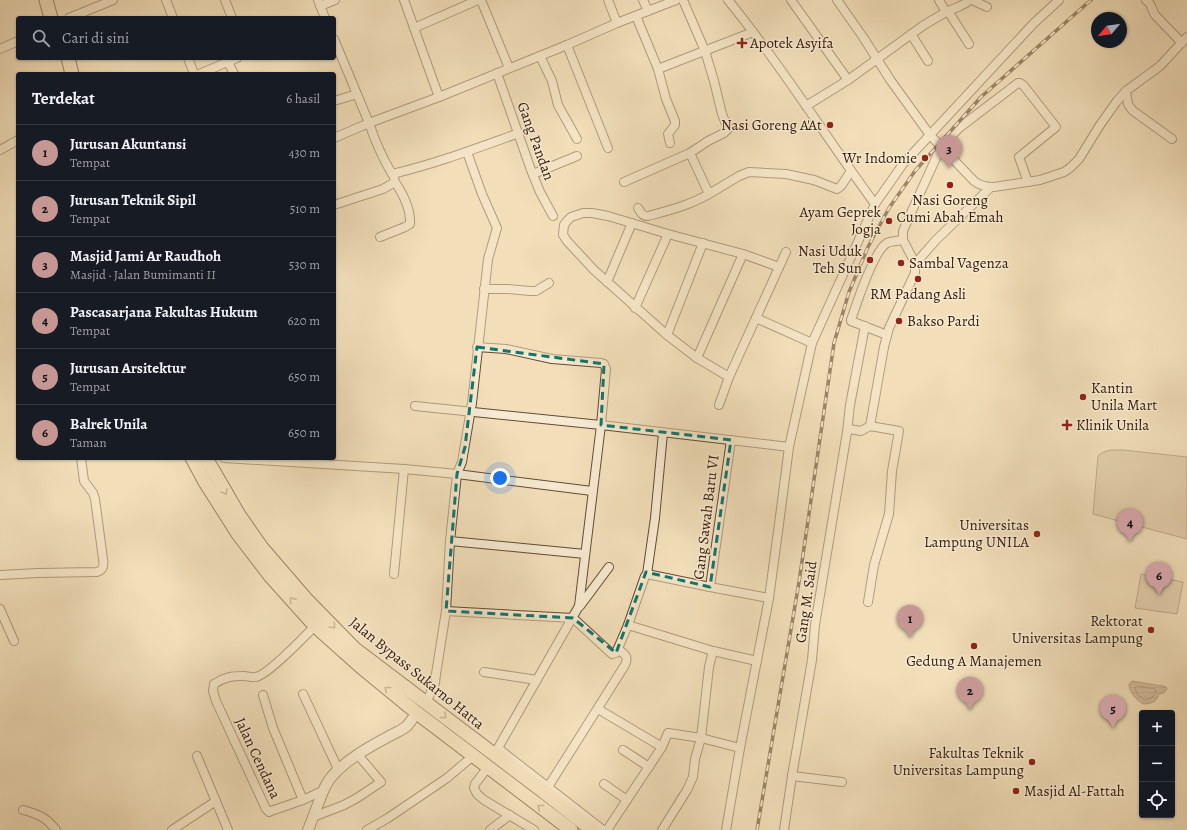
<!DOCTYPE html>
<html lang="id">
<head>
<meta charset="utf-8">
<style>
	body { margin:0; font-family:Alegreya,serif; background:#20242c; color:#f1f3f6 }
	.controls { position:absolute; right:12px; bottom:12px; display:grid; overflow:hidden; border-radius:4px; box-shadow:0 1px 3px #0004 }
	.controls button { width:36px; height:36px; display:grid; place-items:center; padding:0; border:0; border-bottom:1px solid #363941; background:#171b24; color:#f1f3f6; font:20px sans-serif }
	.compass { position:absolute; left:1091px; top:12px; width:36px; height:36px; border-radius:50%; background:#171b24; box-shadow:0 1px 3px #0004; rotate:241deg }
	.you { position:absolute; left:500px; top:478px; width:14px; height:14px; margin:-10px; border:3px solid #fff; border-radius:50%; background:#1a73e8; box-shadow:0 0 0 6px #1a73e833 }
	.badge { display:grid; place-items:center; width:26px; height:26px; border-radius:50%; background:#c59692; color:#111; font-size:13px; font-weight:700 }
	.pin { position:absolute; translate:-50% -33px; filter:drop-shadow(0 1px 2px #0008) }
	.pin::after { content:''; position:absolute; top:21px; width:14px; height:12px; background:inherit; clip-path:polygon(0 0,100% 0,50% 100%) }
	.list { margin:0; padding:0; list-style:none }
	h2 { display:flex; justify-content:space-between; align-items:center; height:52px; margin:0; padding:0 16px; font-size:17px }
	h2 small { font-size:13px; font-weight:400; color:#9ea1a6 }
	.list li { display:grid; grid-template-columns:26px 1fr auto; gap:12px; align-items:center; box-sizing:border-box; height:56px; padding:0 16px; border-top:1px solid #363941 }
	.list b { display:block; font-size:15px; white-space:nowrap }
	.list p { margin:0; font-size:13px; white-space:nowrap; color:#9ea1a6 }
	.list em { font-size:13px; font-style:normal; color:#9ea1a6 }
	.icon { flex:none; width:22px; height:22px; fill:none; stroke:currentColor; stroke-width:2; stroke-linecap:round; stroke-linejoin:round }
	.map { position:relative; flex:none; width:1187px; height:830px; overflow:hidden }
	.search { position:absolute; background:#171b24; box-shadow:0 1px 3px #0004; left:16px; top:16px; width:320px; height:44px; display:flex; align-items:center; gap:10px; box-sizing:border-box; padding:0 14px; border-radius:4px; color:#9ea1a6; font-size:15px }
	.panel { position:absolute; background:#171b24; box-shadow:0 1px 3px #0004; left:16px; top:72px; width:320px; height:388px; border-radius:4px }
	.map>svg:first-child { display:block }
	.green { fill:#d2be9b; stroke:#826c50 }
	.water { fill:url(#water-rules); stroke:#7f684c }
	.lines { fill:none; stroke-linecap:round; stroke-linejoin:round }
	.shore { stroke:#725b40; stroke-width:1 }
	.minor-casing { stroke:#634b32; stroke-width:10 }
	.tertiary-casing { stroke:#634b32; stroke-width:12 }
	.trunk-casing { stroke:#331a05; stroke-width:15 }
	.minor { stroke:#f7ead2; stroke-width:8 }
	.tertiary { stroke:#f7ead2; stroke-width:10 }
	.trunk { stroke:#f2dfba; stroke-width:13 }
	.rail-casing { stroke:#331a05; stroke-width:3.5 }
	.rail { stroke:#f7ead2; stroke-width:2; stroke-dasharray:6; stroke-linecap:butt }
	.oneway { stroke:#9c8669 }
	.marked { fill:none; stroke:#0f766e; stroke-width:3; stroke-dasharray:8 5; stroke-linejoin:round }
	.poi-dot { fill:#8f2418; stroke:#f7ead2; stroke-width:1.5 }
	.labels { text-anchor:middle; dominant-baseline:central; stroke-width:3; stroke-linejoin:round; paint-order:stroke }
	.poi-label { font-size:15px; fill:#331a05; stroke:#f7ead2; text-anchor:end }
	.street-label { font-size:15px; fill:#331a05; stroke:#f7ead2 }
</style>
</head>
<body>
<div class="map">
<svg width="1187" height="830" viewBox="0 0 1187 830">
	<defs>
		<pattern id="water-rules" width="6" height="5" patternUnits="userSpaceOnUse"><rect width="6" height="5" fill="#b19c7c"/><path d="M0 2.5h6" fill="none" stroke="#917e64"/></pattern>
	</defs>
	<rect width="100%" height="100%" fill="#f2dfba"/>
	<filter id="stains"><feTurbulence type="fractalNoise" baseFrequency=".005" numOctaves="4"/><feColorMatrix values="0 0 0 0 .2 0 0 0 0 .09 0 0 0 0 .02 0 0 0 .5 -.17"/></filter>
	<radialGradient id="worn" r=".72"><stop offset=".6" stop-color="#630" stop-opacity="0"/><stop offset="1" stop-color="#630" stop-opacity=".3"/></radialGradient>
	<g class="green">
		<path d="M 1123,450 L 1187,457 L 1187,539 L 1093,514 L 1098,456 C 1104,449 1115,450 1123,450 Z"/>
		<path d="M 1141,574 L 1183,582 L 1177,614 L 1135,608 Z"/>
	</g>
	<path class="water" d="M 1132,681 L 1163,686 L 1166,687 L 1167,689 L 1164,693 L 1159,694 C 1157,702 1151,704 1143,704 C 1136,700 1129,692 1129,684 Z"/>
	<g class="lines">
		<path class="shore" d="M 1138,686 L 1155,689 L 1156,691 L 1152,698 L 1144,700 L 1137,694 L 1135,688 Z"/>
		<g class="minor-casing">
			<g id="minor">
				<path d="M 166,0 L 173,18"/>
				<path d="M 225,0 L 232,18"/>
				<path d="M 318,0 L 325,18"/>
				<path d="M 404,0 L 439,97"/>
				<path d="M 481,0 L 509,68"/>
				<path d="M 608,0 L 617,23"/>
				<path d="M 643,0 L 648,11"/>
				<path d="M 683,0 L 705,51 L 714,81 L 722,114 L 728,129 L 724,133 L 708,141 L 690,153 L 709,194 L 739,176 L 749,172 L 786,174 L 814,180 L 837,189 L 841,186 L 851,171"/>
				<path d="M 728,0 C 781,65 825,136 875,204"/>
				<path d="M 791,0 L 848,80"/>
				<path d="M 837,0 L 863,37 L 891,81 L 930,135 L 974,181 C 980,186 986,187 994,187 L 1040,180 L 1064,172 L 1070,168 L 1079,159 L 1100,125 L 1117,101 L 1126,91 L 1160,66 L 1187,37"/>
				<path d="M 939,0 L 946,12"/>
				<path d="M 972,0 L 987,7"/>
				<path d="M 1146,0 L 1150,4 L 1155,15 L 1182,43"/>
				<path d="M 320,6 L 335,0"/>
				<path d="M 948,11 L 969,44"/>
				<path d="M 636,16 L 658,69"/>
				<path d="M 69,18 L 113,0"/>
				<path d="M 414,28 L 478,0"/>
				<path d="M 911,34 L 928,61"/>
				<path d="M 334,39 L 369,123 L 439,97 L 567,45 L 617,23 L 676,0"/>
				<path d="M 567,45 L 608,148"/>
				<path d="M 0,49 L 18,41"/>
				<path d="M 540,56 L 552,81 L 558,105 L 577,139"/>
				<path d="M 188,58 L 194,74"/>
				<path d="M 228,62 L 234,74"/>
				<path d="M 497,73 L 531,170 L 540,192 L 553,216"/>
				<path d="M 199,74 L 237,58"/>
				<path d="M 1126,91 L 1128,104 L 1132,110 L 1172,139"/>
				<path d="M 334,101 L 357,94"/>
				<path d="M 806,106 L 848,80 L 924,25 L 946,12 L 960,6 L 966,3 L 969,0"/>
				<path d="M 334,138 L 369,123 C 375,141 382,157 392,174 C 435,164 477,148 519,133"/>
				<path d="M 670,143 L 668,134 L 675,125 L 675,121 L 666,99 L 658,69 L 753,32"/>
				<path d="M 0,150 L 18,140"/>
				<path d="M 533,174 L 577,156"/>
				<path d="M 624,182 L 690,153"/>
				<path d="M 334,205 L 383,189 L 395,182 L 394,178"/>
				<path d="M 638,208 C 641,213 642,216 648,216 C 670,210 690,205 709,194"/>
				<path d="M 380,237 L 405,227 L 410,224 C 411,209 403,194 395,182"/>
				<path d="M 915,264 L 936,240 L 991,187"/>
				<path d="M 607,282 L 632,223"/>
				<path d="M 484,289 L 507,289 L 530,291 L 536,291 L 549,283"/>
				<path d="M 635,308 L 668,234"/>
				<path d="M 756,318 L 812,343"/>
				<path d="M 667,335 L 703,243"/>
				<path d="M 887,335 L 851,321 L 851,320 C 856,305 874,250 887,243 C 892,241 898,241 903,240"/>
				<path d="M 697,358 L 743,254"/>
				<path d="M 729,377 L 697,358 L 667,335 L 594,270 L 567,241 L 563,235 L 564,225 L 567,221 L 571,217 L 583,213 L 592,213 L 608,216 L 668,234 L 743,254 L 779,267"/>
				<path d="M 719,405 L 729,377 L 786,252"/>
				<path d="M 415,406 L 601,425 L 606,369 L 604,364 L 601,363 L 552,359 L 506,349 L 477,347"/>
				<path d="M 870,426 L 884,347 L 889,328 L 915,273 L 915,268 L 914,261 L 903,240 L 903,231 L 906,224 L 941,147 L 959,128 L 1018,83 L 1020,83 L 1024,86 L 1056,127 L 1019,157 L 1028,182"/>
				<path d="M 847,432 L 850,405 L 865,326"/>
				<path d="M 731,440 L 710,587 L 769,598"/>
				<path d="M 224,458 L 404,469 L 457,474 L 592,491"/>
				<path d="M 450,541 L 585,554"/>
				<path d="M 394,574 L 404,469"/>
				<path d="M 647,574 L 655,518 L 663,433"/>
				<path d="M 0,575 L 38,573 L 97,572 C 104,570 104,565 103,559 L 95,499 L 93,493 L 84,481 L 81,458"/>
				<path d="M 580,606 L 609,567"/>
				<path d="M 0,609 L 14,641"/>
				<path d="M 446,611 L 573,618 L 612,654 L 616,653 L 628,625 L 713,651 L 757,661"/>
				<path d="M 628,625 L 645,576 L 647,574 L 710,587"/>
				<path d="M 315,626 C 305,636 268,675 256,677 C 252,678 248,676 244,676 C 232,676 224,677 214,684 L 213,691 L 216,701 L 266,809 L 269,812 L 271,811 L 303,800 L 324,790"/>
				<path d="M 484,672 L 537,680"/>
				<path d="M 303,694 L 338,769"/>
				<path d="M 263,695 L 273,728 L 303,800"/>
				<path d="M 426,703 L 435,683 L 436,674 L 446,611 L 450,541 L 457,474 L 462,462 L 472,403 L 488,259 L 497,228 L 482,194 L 467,152"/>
				<path d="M 598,709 L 662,747"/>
				<path d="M 499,749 L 603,830"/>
				<path d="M 623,750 L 649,767"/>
				<path d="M 494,755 L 579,606 L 601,425 L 789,447"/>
				<path d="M 197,756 L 228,830"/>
				<path d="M 488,767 L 475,784 L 474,788 L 477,794 L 484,800 L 534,830"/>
				<path d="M 792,776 L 842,782"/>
				<path d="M 604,784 L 627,800"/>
				<path d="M 548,787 L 625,665 C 629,656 625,655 618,649"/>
				<path d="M 23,810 C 38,814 46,817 56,830"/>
				<path d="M 313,817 L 344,805 L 357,798 L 381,782 L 358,755"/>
				<path d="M 172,830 L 216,801"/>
				<path d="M 367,830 L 388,818 L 447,778 L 473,756"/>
				<path d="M 490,830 L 510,815"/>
				<path d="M 607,830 L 662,747 L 668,733 L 701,738 L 740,748"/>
				<path d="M 662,830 L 687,790 L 693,777 L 695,759 L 701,738 L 709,667 L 713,651"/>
				<path d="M 726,830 L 740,748 L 769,598 L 779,524 L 789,447 L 812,343 L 875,204 L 903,164 L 1034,23 L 1059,0"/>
				<path d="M 784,830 L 792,776 L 812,660 L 815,625 L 847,432 L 849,429 L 861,431 L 870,426 L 899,431 L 892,471 L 889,514 L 874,565 L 868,602"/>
			</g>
		</g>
		<g class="tertiary-casing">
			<path id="tertiary" d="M 308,830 C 314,816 319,800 325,787 C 336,763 378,742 401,730 L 407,726 L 417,713"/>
		</g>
		<g class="trunk-casing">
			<g id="trunk">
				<path d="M 46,0 L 51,18"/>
				<path d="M 68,58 L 72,74"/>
				<path d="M 192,458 L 205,482 L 238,534 L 271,577 L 315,626 L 361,667 L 417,713 L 571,830"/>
				<path d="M 206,458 L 239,515 L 262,548 L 306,599 L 355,649 L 540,789 L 592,830"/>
			</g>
		</g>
		<use href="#minor" class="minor"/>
		<use href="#tertiary" class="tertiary"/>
		<use href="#trunk" class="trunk"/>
		<g class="rail-casing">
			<path id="rail" d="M 757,830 L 799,582 L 834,343 L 849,292 L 868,247 L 889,208 L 915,171 L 981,97 L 1091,0"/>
		</g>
		<use href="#rail" class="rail"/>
	</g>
	<defs><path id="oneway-chevron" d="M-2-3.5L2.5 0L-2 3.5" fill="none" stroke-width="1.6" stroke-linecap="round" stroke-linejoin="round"/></defs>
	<g class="oneway">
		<use href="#oneway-chevron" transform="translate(225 492) rotate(59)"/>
		<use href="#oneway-chevron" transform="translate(292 600) rotate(-132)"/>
		<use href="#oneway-chevron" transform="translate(333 626) rotate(45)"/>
		<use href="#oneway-chevron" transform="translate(387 689) rotate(-141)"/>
		<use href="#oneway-chevron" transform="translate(444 716) rotate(37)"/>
		<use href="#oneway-chevron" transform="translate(540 807) rotate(-143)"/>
	</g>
	<path d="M0 0H1187V830H0ZM 477,347 L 604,364 L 601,425 L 731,440 L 710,587 L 646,572 L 616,653 L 573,618 L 446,611 L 457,474 L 465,447 Z" fill="#f2dfba" fill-opacity=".55" fill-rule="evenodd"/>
	<path class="marked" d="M 477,347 L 604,364 L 601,425 L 731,440 L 710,587 L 646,572 L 616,653 L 573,618 L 446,611 L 457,474 L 465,447 Z"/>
	<g class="poi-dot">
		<path d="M740 37h4v4h4v4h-4v4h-4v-4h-4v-4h4z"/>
		<circle cx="830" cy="125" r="4"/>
		<circle cx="925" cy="158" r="4"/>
		<circle cx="950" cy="185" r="4"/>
		<circle cx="889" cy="221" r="4"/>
		<circle cx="870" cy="260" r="4"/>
		<circle cx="901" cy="263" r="4"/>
		<circle cx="918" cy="279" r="4"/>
		<circle cx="899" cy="321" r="4"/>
		<circle cx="1083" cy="397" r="4"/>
		<path d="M1065 419h4v4h4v4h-4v4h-4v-4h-4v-4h4z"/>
		<circle cx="1037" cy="534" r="4"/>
		<circle cx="1151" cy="630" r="4"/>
		<circle cx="974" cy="646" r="4"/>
		<circle cx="1032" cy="762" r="4"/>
		<circle cx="1016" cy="791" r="4"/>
	</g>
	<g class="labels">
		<g class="poi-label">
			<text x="750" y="43" text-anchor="start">Apotek Asyifa</text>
			<text x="822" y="125">Nasi Goreng A'At</text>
			<text x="917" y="158">Wr Indomie</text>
			<text x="950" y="200" text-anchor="middle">Nasi Goreng<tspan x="950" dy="17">Cumi Abah Emah</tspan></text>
			<text x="881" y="212">Ayam Geprek<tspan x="881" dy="17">Jogja</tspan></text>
			<text x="862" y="251">Nasi Uduk<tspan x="862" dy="17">Teh Sun</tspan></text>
			<text x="909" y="263" text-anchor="start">Sambal Vagenza</text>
			<text x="918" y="294" text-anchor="middle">RM Padang Asli</text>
			<text x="907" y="321" text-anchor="start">Bakso Pardi</text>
			<text x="1091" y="388" text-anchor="start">Kantin<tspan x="1091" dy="17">Unila Mart</tspan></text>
			<text x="1076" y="425" text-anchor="start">Klinik Unila</text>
			<text x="1029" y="525">Universitas<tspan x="1029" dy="17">Lampung UNILA</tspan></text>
			<text x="1143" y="621">Rektorat<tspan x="1143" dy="17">Universitas Lampung</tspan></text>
			<text x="974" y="661" text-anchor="middle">Gedung A Manajemen</text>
			<text x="1024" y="753">Fakultas Teknik<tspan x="1024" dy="17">Universitas Lampung</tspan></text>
			<text x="1024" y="791" text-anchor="start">Masjid Al-Fattah</text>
		</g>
		<g class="street-label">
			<text transform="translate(536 141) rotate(70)">Gang Pandan</text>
			<text transform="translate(706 517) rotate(-83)">Gang Sawah Baru VI</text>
			<text transform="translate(806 602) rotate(-82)">Gang M. Said</text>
			<text transform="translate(417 673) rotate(39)">Jalan Bypass Sukarno Hatta</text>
			<text transform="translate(258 758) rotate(65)">Jalan Cendana</text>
		</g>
	</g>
	<rect width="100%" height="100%" filter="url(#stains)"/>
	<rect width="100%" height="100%" fill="url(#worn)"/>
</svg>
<div class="controls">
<button>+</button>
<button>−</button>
<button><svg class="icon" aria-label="locate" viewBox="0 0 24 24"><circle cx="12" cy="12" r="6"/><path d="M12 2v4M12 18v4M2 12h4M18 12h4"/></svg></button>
</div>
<svg class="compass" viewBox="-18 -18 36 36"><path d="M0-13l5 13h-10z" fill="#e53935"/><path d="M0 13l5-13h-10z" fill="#9ea1a6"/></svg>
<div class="you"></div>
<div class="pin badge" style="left:910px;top:638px">1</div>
<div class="pin badge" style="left:970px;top:710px">2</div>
<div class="pin badge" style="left:949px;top:168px">3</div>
<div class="pin badge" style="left:1130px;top:542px">4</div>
<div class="pin badge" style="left:1113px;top:728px">5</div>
<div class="pin badge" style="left:1159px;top:595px">6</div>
<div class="search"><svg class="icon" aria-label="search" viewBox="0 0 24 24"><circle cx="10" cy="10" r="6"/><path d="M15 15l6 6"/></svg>Cari di sini</div>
<section class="panel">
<h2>Terdekat<small>6 hasil</small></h2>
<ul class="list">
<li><span class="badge">1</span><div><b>Jurusan Akuntansi</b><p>Tempat</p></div><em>430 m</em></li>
<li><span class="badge">2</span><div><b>Jurusan Teknik Sipil</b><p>Tempat</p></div><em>510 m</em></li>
<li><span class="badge">3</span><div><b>Masjid Jami Ar Raudhoh</b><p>Masjid · Jalan Bumimanti II</p></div><em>530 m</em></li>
<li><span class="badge">4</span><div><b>Pascasarjana Fakultas Hukum</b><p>Tempat</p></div><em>620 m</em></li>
<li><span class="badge">5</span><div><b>Jurusan Arsitektur</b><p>Tempat</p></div><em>650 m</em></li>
<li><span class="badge">6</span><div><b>Balrek Unila</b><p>Taman</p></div><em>650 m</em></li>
</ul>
</section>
</div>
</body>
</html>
